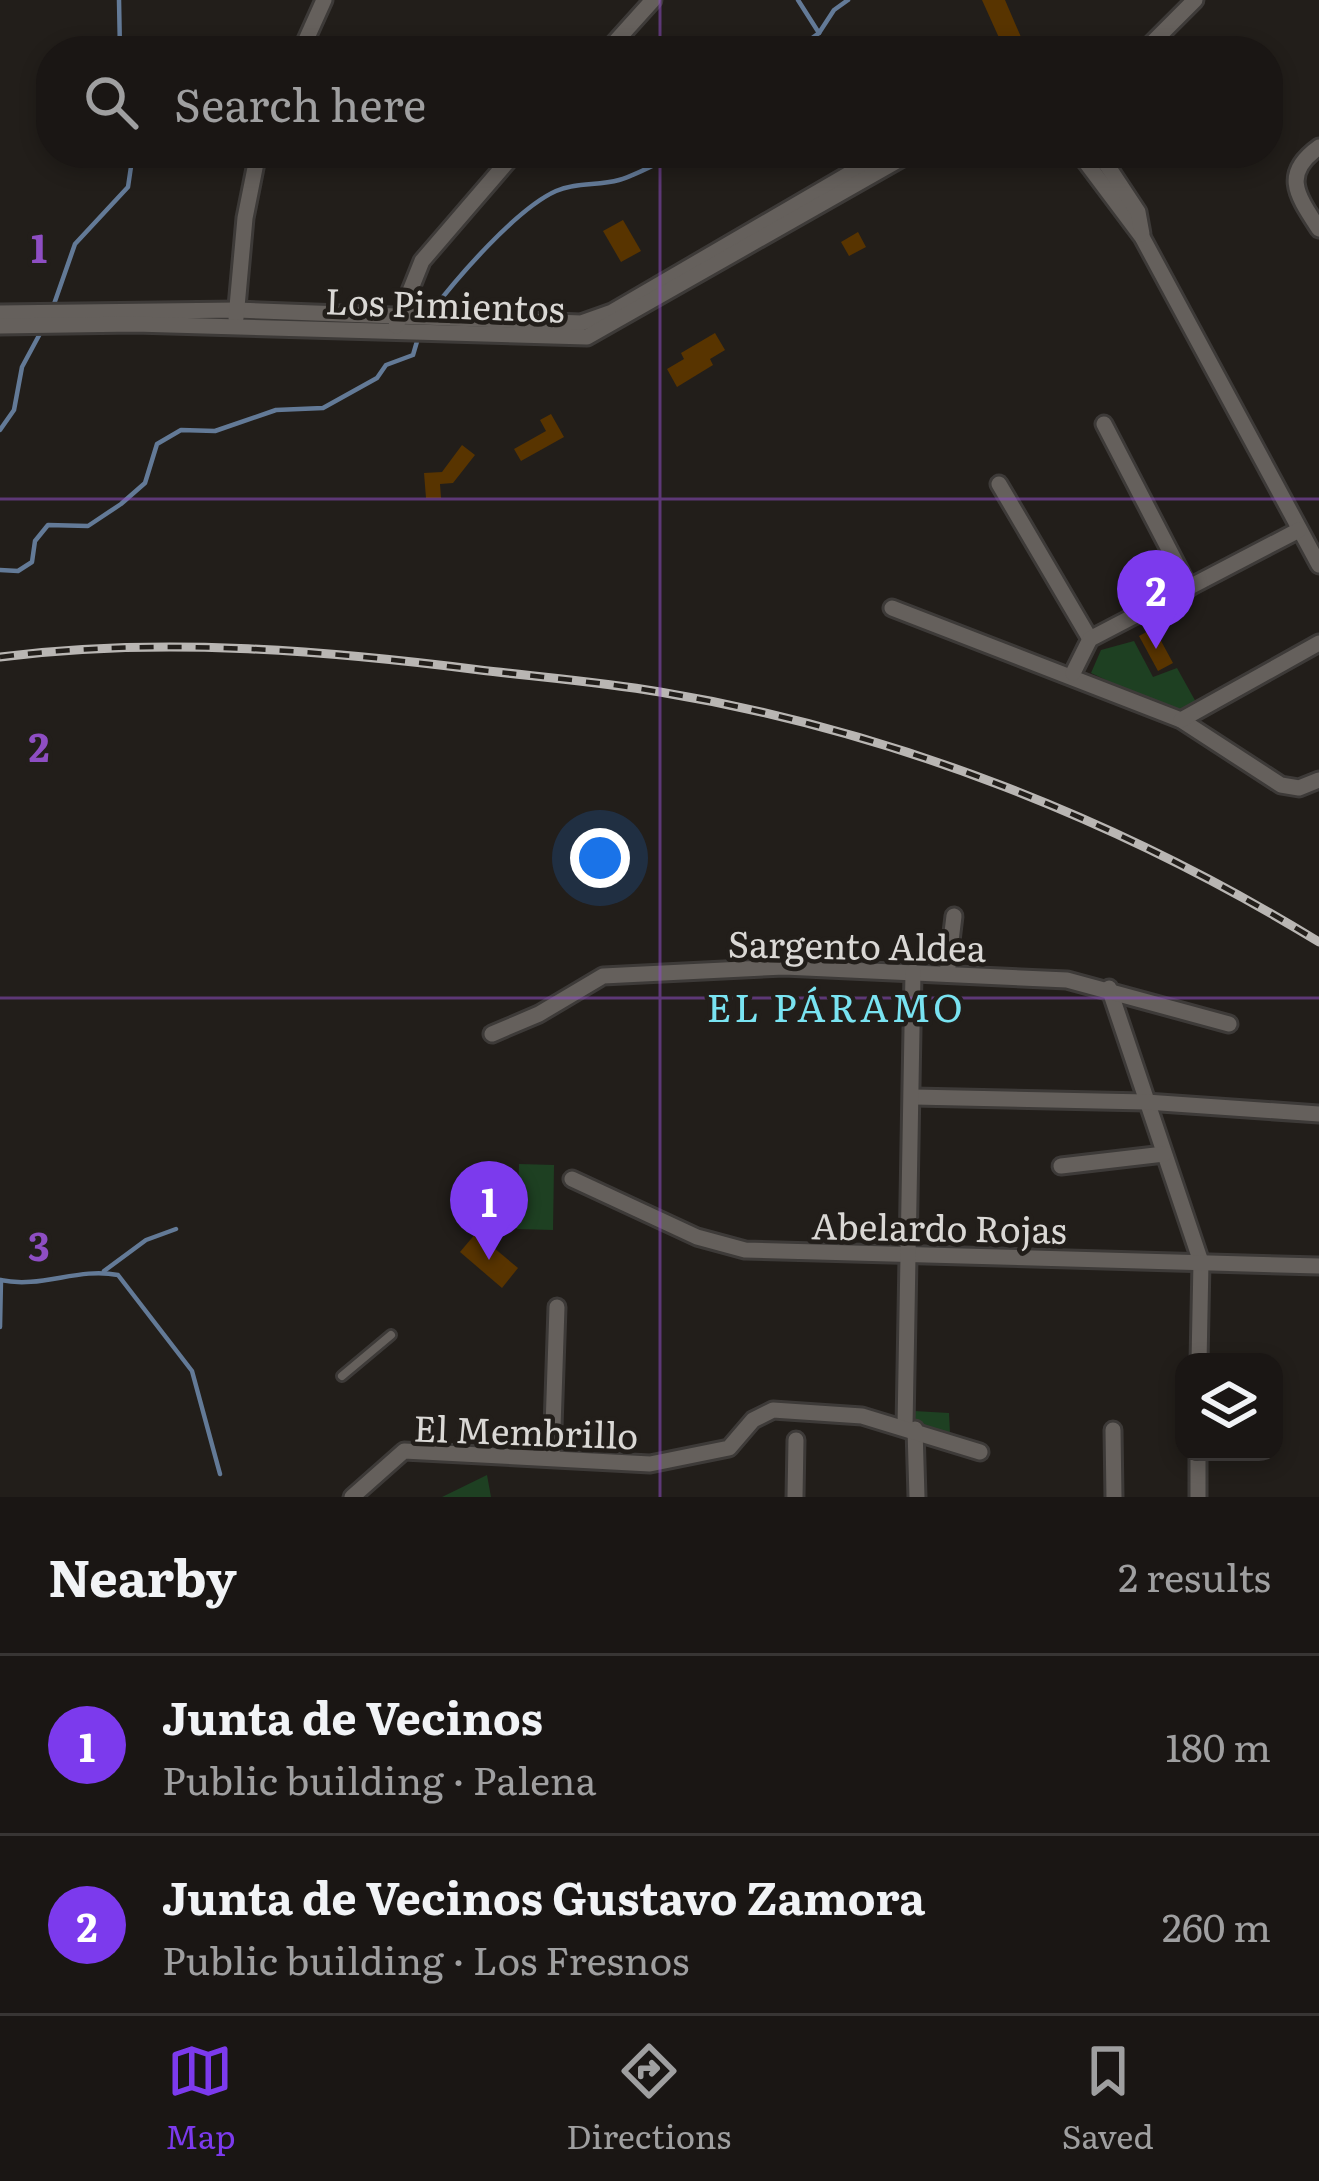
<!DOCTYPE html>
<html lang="en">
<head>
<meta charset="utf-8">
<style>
	body { margin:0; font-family:Literata,serif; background:#272322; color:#f1f3f6 }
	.controls { position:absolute; right:36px; bottom:36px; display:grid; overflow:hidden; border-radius:24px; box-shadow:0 6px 18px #0003 }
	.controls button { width:108px; height:108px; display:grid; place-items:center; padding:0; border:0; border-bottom:3px solid #383534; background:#1a1614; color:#f1f3f6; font:60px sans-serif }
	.you { position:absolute; left:600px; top:858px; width:42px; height:42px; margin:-30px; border:9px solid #fff; border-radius:50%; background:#1a73e8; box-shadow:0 0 0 18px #1a73e833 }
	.badge { display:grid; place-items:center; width:78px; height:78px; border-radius:50%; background:#7c3aed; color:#fff; font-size:39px; font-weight:700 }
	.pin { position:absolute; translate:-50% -99px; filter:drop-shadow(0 3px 6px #0008) }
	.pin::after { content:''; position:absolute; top:63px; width:42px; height:36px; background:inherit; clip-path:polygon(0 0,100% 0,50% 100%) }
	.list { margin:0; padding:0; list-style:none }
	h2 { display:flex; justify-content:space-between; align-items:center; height:156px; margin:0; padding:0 48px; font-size:51px }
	h2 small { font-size:39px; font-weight:400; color:#9f9fa0 }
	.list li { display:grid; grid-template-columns:78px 1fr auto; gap:36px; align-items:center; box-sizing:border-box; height:180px; padding:0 48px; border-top:3px solid #383534 }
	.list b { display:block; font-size:45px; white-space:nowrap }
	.list p { margin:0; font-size:39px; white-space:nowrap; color:#9f9fa0 }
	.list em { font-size:39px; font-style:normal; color:#9f9fa0 }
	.icon { flex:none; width:66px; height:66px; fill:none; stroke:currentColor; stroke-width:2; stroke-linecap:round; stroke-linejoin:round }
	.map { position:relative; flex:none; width:1319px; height:1497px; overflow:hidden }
	.search { position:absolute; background:#1a1614; box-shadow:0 6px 18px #0003; left:36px; right:36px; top:36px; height:132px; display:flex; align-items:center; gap:30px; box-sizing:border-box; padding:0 42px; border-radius:48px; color:#9f9fa0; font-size:45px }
	.sheet { height:516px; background:#1a1614 }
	nav { display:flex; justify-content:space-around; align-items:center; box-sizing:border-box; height:168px; border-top:3px solid #383534; background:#1a1614; font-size:33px; color:#9f9fa0 }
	nav a { display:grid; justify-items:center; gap:6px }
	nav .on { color:#7c3aed }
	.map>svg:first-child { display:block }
	.green { fill:#1e4022 }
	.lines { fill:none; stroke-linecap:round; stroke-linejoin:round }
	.stream { stroke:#637a97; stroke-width:4.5 }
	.building { fill:#583400 }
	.lane-casing { stroke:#3d3a38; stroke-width:14 }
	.street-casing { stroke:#3d3a38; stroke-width:21 }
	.lane { stroke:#65605c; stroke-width:8 }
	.street { stroke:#65605c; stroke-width:15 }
	.rail-casing { stroke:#b9b6b3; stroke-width:9 }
	.rail { stroke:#221e1a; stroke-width:4.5; stroke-dasharray:14; stroke-linecap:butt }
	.grid { fill:none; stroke:#8e4ec3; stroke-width:3; stroke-opacity:0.55 }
	.labels { text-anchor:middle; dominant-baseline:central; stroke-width:9; stroke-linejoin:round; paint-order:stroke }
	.street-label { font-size:36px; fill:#dad8d5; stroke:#221e1a }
	.neighbourhood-label { font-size:39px; letter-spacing:3px; fill:#79e3f1; stroke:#221e1a }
	.grid-label { font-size:39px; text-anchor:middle; font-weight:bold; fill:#8e4ec3; stroke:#221e1a; stroke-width:9; stroke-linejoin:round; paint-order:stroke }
</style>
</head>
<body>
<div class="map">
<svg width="1319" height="1497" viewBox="0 0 1319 1497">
	<rect width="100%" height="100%" fill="#221e1a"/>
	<g class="green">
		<path d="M 1134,641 L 1153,677 L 1177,668 L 1197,704 L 1177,713 L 1091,673 L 1101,650 Z"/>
		<path d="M 519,1164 L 554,1165 L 553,1230 L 517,1229 Z"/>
		<path d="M 914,1411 L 949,1413 L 950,1434 L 914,1424 Z"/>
		<path d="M 487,1475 L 491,1497 L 442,1497 Z"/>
	</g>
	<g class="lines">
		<g class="stream">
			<path d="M 119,0 L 120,51"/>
			<path d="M 798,0 L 819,33"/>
			<path d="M 794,51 L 819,33 L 834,10 L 848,0"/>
			<path d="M 53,307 L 75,244 L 128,187 L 133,153"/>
			<path d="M 431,312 C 457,278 516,209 556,191 C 577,182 598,186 619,180 C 639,174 659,162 678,153"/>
			<path d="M 0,430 L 14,410 L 22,367 L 43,328"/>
			<path d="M 0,570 L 18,571 L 32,562 L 35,541 L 48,525 L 88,526 L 121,504 L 145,483 L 157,444 L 181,430 L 215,431 L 276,410 L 323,408 L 377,378 L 386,365 L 413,355 L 418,338"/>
			<path d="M 104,1271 L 146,1240 L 176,1229"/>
			<path d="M 0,1280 C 42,1289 77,1267 118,1275 L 192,1371 L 220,1474"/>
			<path d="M 0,1327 L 1,1280"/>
		</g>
	</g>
	<g class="building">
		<path d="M 982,0 L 1005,0 L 1027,51 L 1005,51 Z"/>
		<path d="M 623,220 L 641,251 L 621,262 L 603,231 Z"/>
		<path d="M 858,232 L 866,247 L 849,256 L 841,242 Z"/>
		<path d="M 715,333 L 725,350 L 710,359 L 713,365 L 677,387 L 667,369 L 684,359 L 681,353 Z"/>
		<path d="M 551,414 L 564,437 L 521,461 L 514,449 L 546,431 L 540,420 Z"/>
		<path d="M 462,445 L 475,455 L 453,483 L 440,484 L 441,498 L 426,498 L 424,473 L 442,472 Z"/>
		<path d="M 1154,628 L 1173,663 L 1158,671 L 1139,636 Z"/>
		<path d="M 476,1233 L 518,1268 L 502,1288 L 460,1252 Z"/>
	</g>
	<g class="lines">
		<g class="lane-casing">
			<path id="lane" d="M 342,1376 L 391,1335"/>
		</g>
		<g class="street-casing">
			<g id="street">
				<path d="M 301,51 L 324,0"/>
				<path d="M 607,51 L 653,0"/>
				<path d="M 1144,51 L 1195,0"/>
				<path d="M 1319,147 C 1281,174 1297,195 1319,229"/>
				<path d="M 1079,153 L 1142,237 L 1319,565"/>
				<path d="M 1099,153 L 1138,212 L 1142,234"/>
				<path d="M 0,313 L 237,310 L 581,323 L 612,312 L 885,153"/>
				<path d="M 236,318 L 245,218 L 258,153"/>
				<path d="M 0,326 L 135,324 L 587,337 L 911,153"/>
				<path d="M 396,326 L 422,261 L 515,153"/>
				<path d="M 1104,424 L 1189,588"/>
				<path d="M 999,484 L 1090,639"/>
				<path d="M 892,608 L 1181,720 L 1281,785 L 1299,788 L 1319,780"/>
				<path d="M 1073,673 L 1090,639 L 1299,530"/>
				<path d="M 1181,720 L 1319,643"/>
				<path d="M 947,974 L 954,916"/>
				<path d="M 1109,988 L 1201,1262 L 1199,1362"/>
				<path d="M 492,1034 L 539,1014 L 603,976 L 784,967 L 1067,980 L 1229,1024"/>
				<path d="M 914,1097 L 1146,1102 L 1319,1114"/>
				<path d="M 1061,1166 L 1164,1154"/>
				<path d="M 572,1179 L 697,1237 L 745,1250 L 1319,1266"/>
				<path d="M 905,1427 L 913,972"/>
				<path d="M 915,1429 L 917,1497"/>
				<path d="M 1113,1430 L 1114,1497"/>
				<path d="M 552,1458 L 557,1307"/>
				<path d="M 352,1497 L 404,1451 L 650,1464 L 729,1448 L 753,1420 L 773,1410 L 862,1416 L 980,1452"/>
				<path d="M 795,1497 L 796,1440"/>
				<path d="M 1198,1497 L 1198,1452"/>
			</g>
		</g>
		<use href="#lane" class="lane"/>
		<use href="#street" class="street"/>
		<g class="rail-casing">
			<path id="rail" d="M 0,657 C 160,637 321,650 480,670 C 540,677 601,682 660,692 C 891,730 1120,820 1319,942"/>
		</g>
		<use href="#rail" class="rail"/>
	</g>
	<path class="grid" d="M 660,0 L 660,51M 660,153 L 660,1497M 0,499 L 1319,499M 0,998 L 1319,998"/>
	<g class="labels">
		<g class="street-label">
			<text transform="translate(445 303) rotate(2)">Los Pimientos</text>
			<text transform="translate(857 944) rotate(1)">Sargento Aldea</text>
			<text transform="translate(939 1226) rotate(1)">Abelardo Rojas</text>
			<text transform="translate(526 1430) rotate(2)">El Membrillo</text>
		</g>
		<g class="neighbourhood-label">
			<text x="836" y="1005">EL PÁRAMO</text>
		</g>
	</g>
	<g class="grid-label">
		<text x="39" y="263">1</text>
		<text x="39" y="762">2</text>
		<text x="39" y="1261">3</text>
	</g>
</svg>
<div class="controls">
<button><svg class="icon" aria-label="layers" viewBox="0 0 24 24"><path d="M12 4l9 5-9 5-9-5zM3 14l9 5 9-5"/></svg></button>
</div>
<div class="you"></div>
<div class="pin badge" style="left:489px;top:1260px">1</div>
<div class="pin badge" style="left:1156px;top:649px">2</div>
<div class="search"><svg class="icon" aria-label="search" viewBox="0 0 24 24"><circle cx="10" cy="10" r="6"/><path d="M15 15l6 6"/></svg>Search here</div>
</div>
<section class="sheet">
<h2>Nearby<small>2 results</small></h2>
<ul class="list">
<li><span class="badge">1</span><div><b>Junta de Vecinos</b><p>Public building · Palena</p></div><em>180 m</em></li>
<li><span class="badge">2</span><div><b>Junta de Vecinos Gustavo Zamora</b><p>Public building · Los Fresnos</p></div><em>260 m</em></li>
</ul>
</section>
<nav>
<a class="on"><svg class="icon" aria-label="map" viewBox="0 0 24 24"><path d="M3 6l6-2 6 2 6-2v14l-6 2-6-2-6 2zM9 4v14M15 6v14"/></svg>Map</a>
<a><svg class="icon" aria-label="directions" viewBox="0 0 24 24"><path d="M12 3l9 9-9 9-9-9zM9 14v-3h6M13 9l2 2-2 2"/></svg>Directions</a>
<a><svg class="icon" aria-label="saved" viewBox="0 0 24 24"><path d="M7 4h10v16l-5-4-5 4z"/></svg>Saved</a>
</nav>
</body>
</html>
